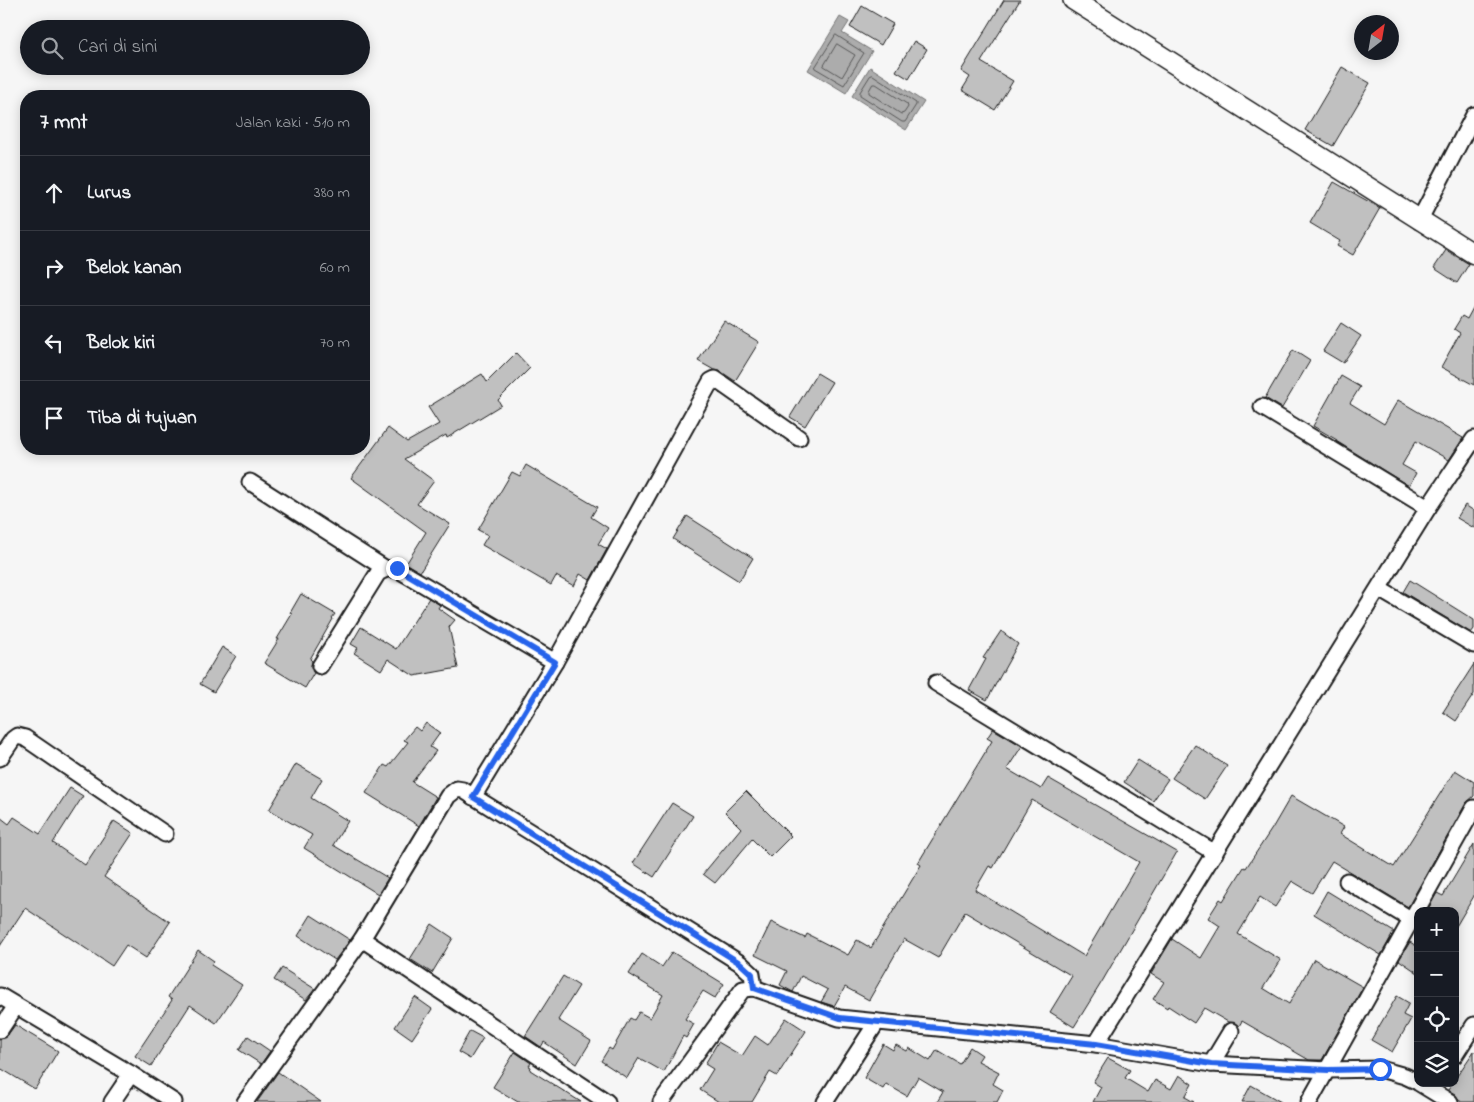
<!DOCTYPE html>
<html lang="id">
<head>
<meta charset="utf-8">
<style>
	body { margin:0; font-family:"Indie Flower",sans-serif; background:#20242c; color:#f1f3f6 }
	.controls { position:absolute; right:15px; bottom:15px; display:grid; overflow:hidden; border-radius:10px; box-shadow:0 2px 12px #0003 }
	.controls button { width:45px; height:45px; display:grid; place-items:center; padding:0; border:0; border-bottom:1px solid #363941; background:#171b24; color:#f1f3f6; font:25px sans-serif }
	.compass { position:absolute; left:1354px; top:15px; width:45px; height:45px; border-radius:50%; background:#171b24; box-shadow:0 2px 12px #0003; rotate:31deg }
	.stop { position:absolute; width:15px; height:15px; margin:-11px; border:4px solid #2563eb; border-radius:50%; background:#fff }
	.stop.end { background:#2563eb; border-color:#fff; box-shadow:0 1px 5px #0008 }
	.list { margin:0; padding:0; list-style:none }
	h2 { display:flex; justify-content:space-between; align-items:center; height:65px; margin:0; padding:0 20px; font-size:21px }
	h2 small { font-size:16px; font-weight:400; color:#9ea1a6 }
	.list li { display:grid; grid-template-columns:32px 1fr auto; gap:15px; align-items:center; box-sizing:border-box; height:75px; padding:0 20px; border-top:1px solid #363941 }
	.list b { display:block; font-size:19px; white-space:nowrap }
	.list em { font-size:16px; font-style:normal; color:#9ea1a6 }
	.icon { flex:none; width:28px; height:28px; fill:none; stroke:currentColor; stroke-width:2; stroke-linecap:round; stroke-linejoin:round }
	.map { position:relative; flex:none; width:1474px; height:1102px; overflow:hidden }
	.search { position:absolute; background:#171b24; box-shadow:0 2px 12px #0003; left:20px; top:20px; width:350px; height:55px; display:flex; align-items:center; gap:12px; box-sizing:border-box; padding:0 18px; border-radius:28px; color:#9ea1a6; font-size:19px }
	.panel { position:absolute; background:#171b24; box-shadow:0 2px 12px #0003; left:20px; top:90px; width:350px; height:365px; border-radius:20px }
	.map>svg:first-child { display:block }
	.water { fill:#acacac; stroke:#727272 }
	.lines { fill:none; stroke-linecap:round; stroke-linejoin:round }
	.shore { stroke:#565656; stroke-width:1 }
	.building { fill:#c0c0c0; stroke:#1c1c1c; fill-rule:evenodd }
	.minor-casing { stroke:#1c1c1c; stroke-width:19 }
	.tertiary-casing { stroke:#1c1c1c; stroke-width:22 }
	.minor { stroke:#fff; stroke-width:15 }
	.tertiary { stroke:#fff; stroke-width:19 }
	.route { stroke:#2563eb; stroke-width:6 }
</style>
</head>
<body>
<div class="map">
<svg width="1474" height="1102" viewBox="0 0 1474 1102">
	<rect width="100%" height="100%" fill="#f6f6f6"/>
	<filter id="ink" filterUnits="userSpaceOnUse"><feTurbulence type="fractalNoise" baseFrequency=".02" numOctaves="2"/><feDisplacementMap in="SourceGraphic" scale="10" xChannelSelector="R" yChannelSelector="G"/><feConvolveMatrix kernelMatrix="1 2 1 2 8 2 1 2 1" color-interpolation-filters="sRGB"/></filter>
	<g filter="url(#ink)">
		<g class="water">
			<path d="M 840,17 L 849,22 L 842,33 L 872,51 L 846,93 L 808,70 Z"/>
			<path d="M 870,67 L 924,102 L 906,130 L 852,96 Z"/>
		</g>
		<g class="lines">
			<g class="shore">
				<path d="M 836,35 L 864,53 L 844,85 L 815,68 Z"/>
				<path d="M 837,44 L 855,55 L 842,77 L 824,66 Z"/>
				<path d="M 873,75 L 916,103 L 916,105 L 905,122 L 902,122 L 860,95 L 860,92 L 870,76 Z"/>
				<path d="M 873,84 L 876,84 L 907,104 L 908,107 L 904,113 L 901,114 L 869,93 L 869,91 Z"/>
			</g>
		</g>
		<g class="building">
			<path d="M 1004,0 L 1020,0 L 981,62 L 1013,81 L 995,110 L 962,90 L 970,77 L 961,71 Z"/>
			<path d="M 862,6 L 893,24 L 881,45 L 850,27 Z"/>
			<path d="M 914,41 L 927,49 L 909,79 L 896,71 Z"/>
			<path d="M 1342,67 L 1370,83 L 1333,146 L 1305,130 Z"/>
			<path d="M 1334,182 L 1380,208 L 1353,255 L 1337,246 L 1340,241 L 1310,223 Z"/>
			<path d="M 1446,250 L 1469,264 L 1457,283 L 1434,268 Z"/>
			<path d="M 1474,306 L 1474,385 L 1441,367 L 1460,333 L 1454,329 L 1462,316 L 1467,319 Z"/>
			<path d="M 724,321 L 759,342 L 735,381 L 720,371 L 714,370 L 698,361 Z"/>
			<path d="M 1341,323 L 1361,336 L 1343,363 L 1323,351 Z"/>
			<path d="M 1293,350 L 1310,361 L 1282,408 L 1265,398 Z"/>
			<path d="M 516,353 L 530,368 L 498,400 L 501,405 L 447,438 L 446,435 L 404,459 L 434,481 L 417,504 L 450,524 L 420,572 L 406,564 L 426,532 L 351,478 L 388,428 L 407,442 L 439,424 L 428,407 L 482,374 L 487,382 Z"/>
			<path d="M 817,373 L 832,382 L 805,426 L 790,417 Z"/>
			<path d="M 1341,376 L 1360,387 L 1350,403 L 1384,424 L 1398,400 L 1463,438 L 1449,460 L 1416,441 L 1402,465 L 1416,473 L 1409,486 L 1336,441 L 1337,440 L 1313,426 Z"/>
			<path d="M 526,465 L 597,507 L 591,517 L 608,528 L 598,544 L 607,549 L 590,580 L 580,574 L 574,586 L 556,576 L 551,585 L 482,545 L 488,535 L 478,530 L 512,472 L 520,476 Z"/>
			<path d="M 1465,505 L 1474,511 L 1474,528 L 1457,518 Z"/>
			<path d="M 687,516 L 753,558 L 739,581 L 673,539 Z"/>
			<path d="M 1410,580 L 1474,620 L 1474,629 L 1471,633 L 1403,592 Z"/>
			<path d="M 301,594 L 335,614 L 332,618 L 333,619 L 310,659 L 312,661 L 311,666 L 314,673 L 305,688 L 264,663 L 279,639 L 277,639 L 292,614 L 290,613 Z"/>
			<path d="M 429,598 L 440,605 L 438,608 L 455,620 L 449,627 L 458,668 L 414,676 L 388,659 L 381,670 L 354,653 L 358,648 L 351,644 L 361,627 L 396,649 Z"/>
			<path d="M 1001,631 L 1018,644 L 987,700 L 969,690 L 986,659 L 983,658 Z"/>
			<path d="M 222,647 L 236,656 L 214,692 L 200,684 Z"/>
			<path d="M 1474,664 L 1474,694 L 1456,721 L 1443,712 Z"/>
			<path d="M 426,723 L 440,733 L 430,747 L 436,751 L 412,782 L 436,797 L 419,826 L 366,793 L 384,765 L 388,767 L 408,742 L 404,740 L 415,727 L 420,731 Z"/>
			<path d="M 993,729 L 1022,746 L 1007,769 L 1041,789 L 1048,778 L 1177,852 L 1103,980 L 1074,1027 L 1050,1012 L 1072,976 L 965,912 L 938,958 L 904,939 L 869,1000 L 845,987 L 834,1006 L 821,1002 L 828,990 L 801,976 L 793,992 L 780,985 L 787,971 L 755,955 L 771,922 L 805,938 L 807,934 L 848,955 L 857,940 L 871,948 L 921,865 L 918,863 L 992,741 L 987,738 ZM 1032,800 L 1139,862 L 1084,956 L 975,890 L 989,866 L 993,868 Z"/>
			<path d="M 1195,745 L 1227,766 L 1205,799 L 1172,778 Z"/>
			<path d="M 1138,760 L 1168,779 L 1153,801 L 1124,782 Z"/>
			<path d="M 296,764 L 322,779 L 311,798 L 348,821 L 333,845 L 388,878 L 378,894 L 304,848 L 312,835 L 269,810 Z"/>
			<path d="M 1455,770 L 1474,782 L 1474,796 L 1466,803 L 1408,907 L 1332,861 L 1312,893 L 1292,881 L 1275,907 L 1260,897 L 1238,934 L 1281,960 L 1263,988 L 1289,1004 L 1314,959 L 1363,987 L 1322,1060 L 1309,1060 L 1242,1021 L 1239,1026 L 1235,1023 L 1228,1022 L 1204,1008 L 1194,1023 L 1168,1006 L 1167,1008 L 1153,999 L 1164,982 L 1151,974 L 1172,939 L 1201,958 L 1220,926 L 1208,918 L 1220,899 L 1223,901 L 1244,867 L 1246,868 L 1273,827 L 1291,796 L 1344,827 L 1340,834 L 1394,867 Z"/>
			<path d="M 70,788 L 83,796 L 53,843 L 85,865 L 114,821 L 133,833 L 104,877 L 170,922 L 146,958 L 126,945 L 112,966 L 25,908 L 0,946 L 0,817 L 9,824 L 14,817 L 40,834 Z"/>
			<path d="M 746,791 L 791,836 L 770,857 L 752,839 L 715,883 L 703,874 L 741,828 L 725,812 Z"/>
			<path d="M 672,803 L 693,816 L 654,877 L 633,863 Z"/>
			<path d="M 1474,844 L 1474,896 L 1455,928 L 1455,911 L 1427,911 L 1437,893 L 1443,896 Z"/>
			<path d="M 1327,891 L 1394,932 L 1381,955 L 1314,914 Z"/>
			<path d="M 311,915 L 350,940 L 335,960 L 298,936 Z"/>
			<path d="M 432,924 L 453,938 L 432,973 L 410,959 Z"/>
			<path d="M 1410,942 L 1418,947 L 1418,973 L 1399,960 Z"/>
			<path d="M 198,950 L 214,961 L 211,965 L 242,985 L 216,1023 L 190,1005 L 151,1066 L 135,1056 L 172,1000 L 168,997 Z"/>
			<path d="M 672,952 L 724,984 L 715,998 L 703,991 L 685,1019 L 694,1024 L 686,1038 L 683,1036 L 664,1072 L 639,1058 L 627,1078 L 601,1061 L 609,1048 L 612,1050 L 630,1018 L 634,1020 L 639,1012 L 650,1018 L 663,995 L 629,974 L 642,954 L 662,967 Z"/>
			<path d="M 282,968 L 315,989 L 306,1000 L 274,980 Z"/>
			<path d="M 563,976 L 579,986 L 558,1020 L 591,1041 L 577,1064 L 544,1042 L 541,1047 L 525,1036 Z"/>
			<path d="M 1397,996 L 1409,1003 L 1403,1015 L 1411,1019 L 1392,1052 L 1371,1040 Z"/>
			<path d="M 415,997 L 432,1009 L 412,1039 L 395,1027 Z"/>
			<path d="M 786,1018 L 806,1031 L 777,1076 L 770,1072 L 752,1102 L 719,1102 L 700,1090 L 713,1069 L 705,1064 L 718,1042 L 742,1056 L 755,1036 L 768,1045 Z"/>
			<path d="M 15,1025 L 58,1051 L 35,1089 L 0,1068 L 0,1039 L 7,1036 Z"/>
			<path d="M 470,1031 L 483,1038 L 470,1059 L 458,1052 Z"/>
			<path d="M 248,1036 L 270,1051 L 261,1064 L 239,1050 Z"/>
			<path d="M 883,1044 L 893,1050 L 896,1045 L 907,1051 L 909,1048 L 930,1061 L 937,1050 L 960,1064 L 970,1047 L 982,1055 L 978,1061 L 999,1072 L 993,1084 L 1003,1090 L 997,1102 L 937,1102 L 943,1092 L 918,1077 L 907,1096 L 886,1084 L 883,1089 L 864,1078 Z"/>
			<path d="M 1474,1051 L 1474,1102 L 1461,1102 L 1455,1094 L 1448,1090 L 1453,1083 L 1455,1083 L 1455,1079 Z"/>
			<path d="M 515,1052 L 531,1063 L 529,1066 L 531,1067 L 530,1070 L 581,1102 L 518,1102 L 493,1087 Z"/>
			<path d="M 1108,1058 L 1130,1070 L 1125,1078 L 1148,1092 L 1155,1080 L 1171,1089 L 1179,1075 L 1192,1084 L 1185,1097 L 1194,1102 L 1093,1102 L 1101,1087 L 1093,1082 Z"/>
			<path d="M 278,1072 L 321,1102 L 257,1102 Z"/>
			<path d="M 1251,1085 L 1281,1102 L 1242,1102 Z"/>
		</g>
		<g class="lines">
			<g class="minor-casing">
				<g id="minor">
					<path d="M 1419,221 L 1474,115"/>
					<path d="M 1262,407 L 1428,508"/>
					<path d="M 250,482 L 386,569"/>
					<path d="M 1379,589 L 1474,645"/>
					<path d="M 320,666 L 378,573 L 386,569 L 397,569 L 555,662"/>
					<path d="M 936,683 L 1215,853"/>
					<path d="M 0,758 L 13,739 L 17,736 L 25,738 L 165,834"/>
					<path d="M 473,797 L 555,662 L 711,381 L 715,379 L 799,438"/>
					<path d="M 1347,881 L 1412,920"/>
					<path d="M 362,939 L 607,1102"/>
					<path d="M 0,996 L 131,1074 L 174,1102"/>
					<path d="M 0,1030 L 16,1006"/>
					<path d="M 1096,1044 L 1428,508 L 1474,439"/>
					<path d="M 1455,1055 L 1474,1025"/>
					<path d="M 1211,1064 L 1231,1031"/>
					<path d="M 1419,1083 L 1450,1102"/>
					<path d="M 112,1102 L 131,1074"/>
					<path d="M 245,1102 L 362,939 L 448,796 L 457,789 L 463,790 L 740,963 L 752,974 L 754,988"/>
					<path d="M 661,1102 L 743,989 L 754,988 L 839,1018 L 1096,1044 L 1211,1064 L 1328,1070 L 1380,1069 L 1405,1076 L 1418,1082"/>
					<path d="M 825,1102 L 877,1022"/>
					<path d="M 1309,1102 L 1474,808"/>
				</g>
			</g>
			<g class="tertiary-casing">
				<path id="tertiary" d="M 1073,0 L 1474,254"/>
			</g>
			<use href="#minor" class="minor"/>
			<use href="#tertiary" class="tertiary"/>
		</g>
	</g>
	<g class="lines" filter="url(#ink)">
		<path class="route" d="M 397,568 L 555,662 L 473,797 L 740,963 L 752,974 L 754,988 L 840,1018 L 1096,1044 L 1211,1064 L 1328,1070 L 1380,1069"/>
	</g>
</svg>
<div class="controls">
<button>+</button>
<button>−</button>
<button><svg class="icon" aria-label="locate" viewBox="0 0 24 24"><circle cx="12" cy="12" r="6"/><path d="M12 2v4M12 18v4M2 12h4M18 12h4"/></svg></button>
<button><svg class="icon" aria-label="layers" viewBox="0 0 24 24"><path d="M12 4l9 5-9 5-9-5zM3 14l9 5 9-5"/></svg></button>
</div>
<svg class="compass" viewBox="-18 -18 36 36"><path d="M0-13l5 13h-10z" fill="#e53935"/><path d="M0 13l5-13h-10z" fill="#9ea1a6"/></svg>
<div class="stop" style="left:1380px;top:1069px"></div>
<div class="stop end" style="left:397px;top:568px"></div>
<div class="search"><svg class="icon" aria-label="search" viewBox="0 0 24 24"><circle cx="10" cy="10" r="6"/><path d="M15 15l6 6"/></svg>Cari di sini</div>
<section class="panel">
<h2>7 mnt<small>Jalan kaki · 510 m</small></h2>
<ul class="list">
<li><svg class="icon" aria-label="ahead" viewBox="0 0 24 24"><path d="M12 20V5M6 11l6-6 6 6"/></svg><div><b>Lurus</b></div><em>380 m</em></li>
<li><svg class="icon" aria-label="right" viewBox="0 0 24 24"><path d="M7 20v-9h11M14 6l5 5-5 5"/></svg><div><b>Belok kanan</b></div><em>60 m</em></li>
<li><svg class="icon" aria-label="left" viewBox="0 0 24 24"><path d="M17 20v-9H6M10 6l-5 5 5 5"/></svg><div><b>Belok kiri</b></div><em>70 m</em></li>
<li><svg class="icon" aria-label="arrive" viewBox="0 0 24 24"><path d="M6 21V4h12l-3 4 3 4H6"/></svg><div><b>Tiba di tujuan</b></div></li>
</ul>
</section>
</div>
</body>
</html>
